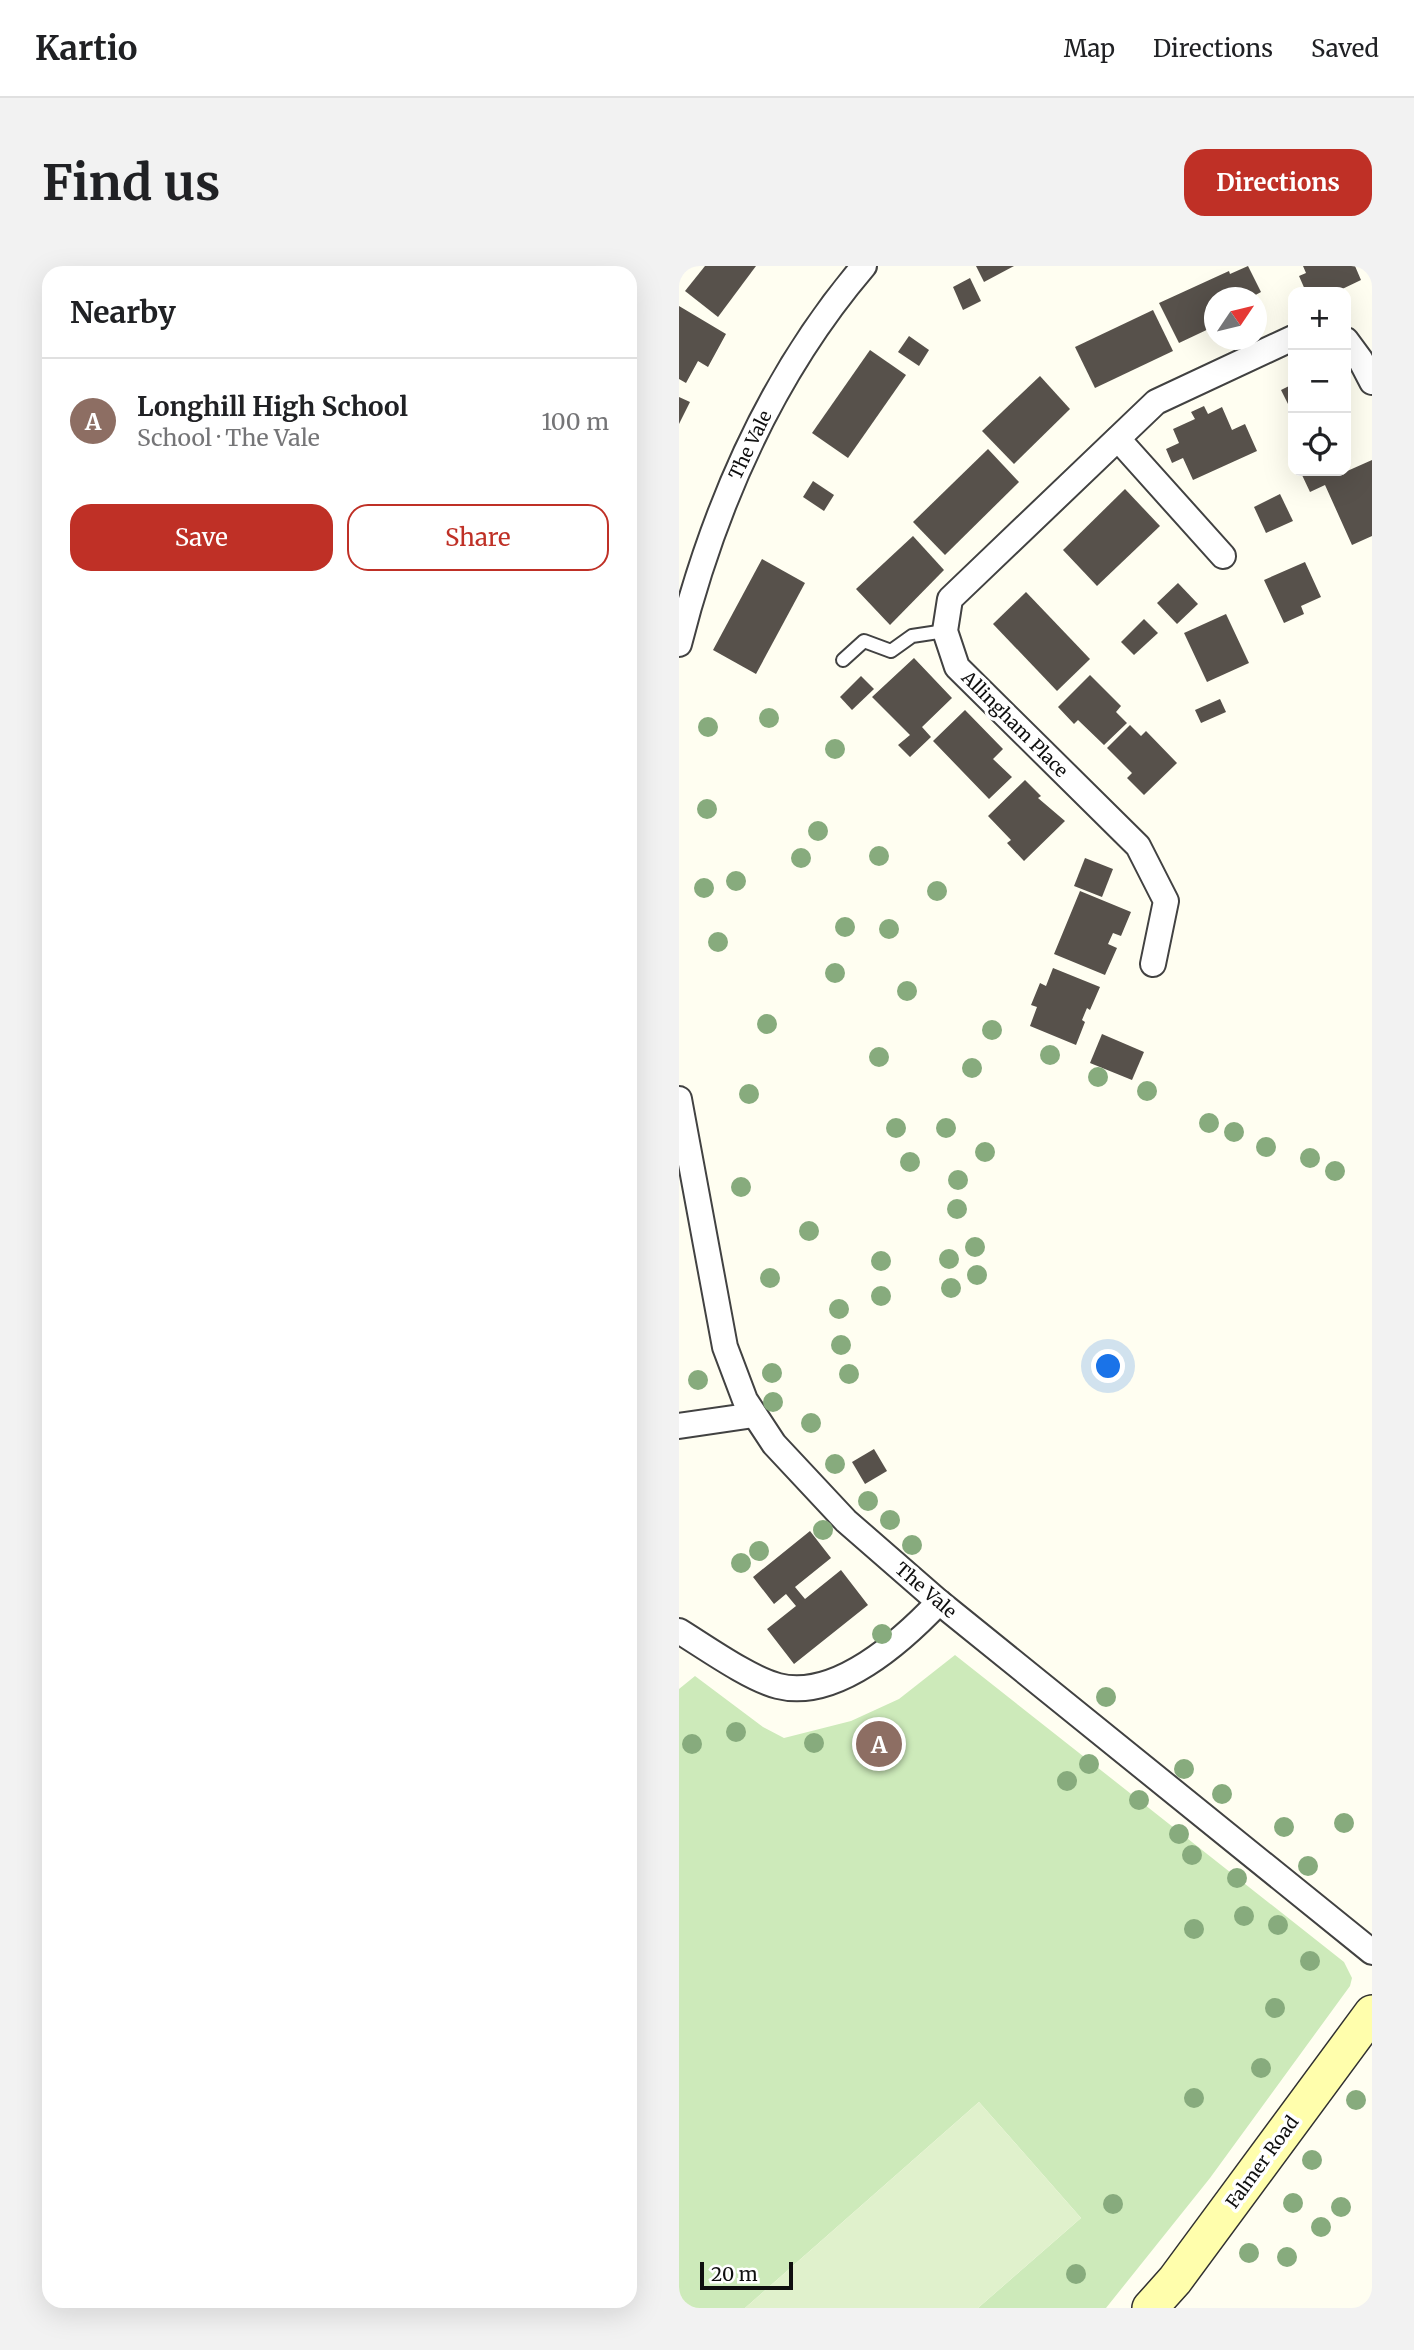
<!DOCTYPE html>
<html lang="en">
<head>
<meta charset="utf-8">
<style>
	body { margin:0; font-family:Merriweather,serif; background:#f2f2f2; color:#202124 }
	.controls { position:absolute; right:21px; top:21px; display:grid; overflow:hidden; border-radius:14px; box-shadow:0 7px 28px #0002 }
	.controls button { width:63px; height:63px; display:grid; place-items:center; padding:0; border:0; border-bottom:2px solid #e0e0e0; background:#fff; color:#202124; font:35px sans-serif }
	.compass { position:absolute; left:525px; top:21px; width:63px; height:63px; border-radius:50%; background:#fff; box-shadow:0 7px 28px #0002; rotate:55deg }
	.scale { position:absolute; left:21px; bottom:18px; width:93px; box-sizing:border-box; padding-left:7px; border:4px solid #0f0f0f; border-top:0; font-size:19px; line-height:24px; white-space:nowrap; color:#0f0f0f; -webkit-text-stroke:5px #fff; paint-order:stroke }
	.you { position:absolute; left:430px; top:1101px; width:24px; height:24px; margin:-18px; border:5px solid #fff; border-radius:50%; background:#1a73e8; box-shadow:0 0 0 10px #1a73e833 }
	.badge { display:grid; place-items:center; width:46px; height:46px; border-radius:50%; background:#bf3026; color:#fff; font-size:23px; font-weight:700 }
	.pin { position:absolute; translate:-50% -50%; border:4px solid #fff; box-shadow:0 2px 7px #0006 }
	.list { margin:0; padding:0; list-style:none }
	h2 { display:flex; justify-content:space-between; align-items:center; height:91px; margin:0; padding:0 28px; font-size:30px }
	h2 small { font-size:23px; font-weight:400; color:#757577 }
	.list li { display:grid; grid-template-columns:46px 1fr auto; gap:21px; align-items:center; box-sizing:border-box; height:126px; padding:0 28px; border-top:2px solid #e0e0e0 }
	.list b { display:block; font-size:26px; white-space:nowrap }
	.list p { margin:0; font-size:23px; white-space:nowrap; color:#757577 }
	.list em { font-size:23px; font-style:normal; color:#757577 }
	.actions { display:flex; gap:14px; padding:21px 28px }
	.actions a { flex:1; padding:16px 0; border:2px solid #bf3026; border-radius:21px; text-align:center; font-size:24px; color:#bf3026 }
	.actions .main { background:#bf3026; color:#fff }
	.icon { flex:none; width:38px; height:38px; fill:none; stroke:currentColor; stroke-width:2; stroke-linecap:round; stroke-linejoin:round }
	.map { position:relative; flex:none; width:693px; height:2042px; overflow:hidden; border-radius:21px }
	header { display:flex; align-items:center; gap:42px; box-sizing:border-box; height:98px; padding:0 35px; background:#fff; border-bottom:2px solid #e0e0e0 }
	header strong { font-size:33px }
	nav { display:flex; gap:38px; margin-inline-start:auto; font-size:24px }
	.intro { display:flex; align-items:center; justify-content:space-between; box-sizing:border-box; height:168px; padding:0 42px }
	h1 { margin:0; font-size:49px }
	.button { padding:18px 32px; border-radius:21px; background:#bf3026; color:#fff; font-size:24px; font-weight:700 }
	main { display:flex; gap:42px; padding:0 42px }
	aside { flex:1; background:#fff; border-radius:21px; box-shadow:0 7px 28px #0002 }
	.map>svg:first-child { display:block }
	.green { fill:#cdeaba }
	.pitch { fill:#e0f1cc }
	.building { fill:#57514b }
	.lines { fill:none; stroke-linecap:round; stroke-linejoin:round }
	.lane-casing { stroke:#424242; stroke-width:16 }
	.street-casing { stroke:#424242; stroke-width:28 }
	.secondary-casing { stroke:#313131; stroke-width:38 }
	.lane { stroke:#fff; stroke-width:12 }
	.street { stroke:#fff; stroke-width:24 }
	.secondary { stroke:#fffeac; stroke-width:35 }
	.tree { fill:#87ab7d }
	.labels { text-anchor:middle; dominant-baseline:central; stroke-width:7; stroke-linejoin:round; paint-order:stroke }
	.street-label { font-size:18px; fill:#0f0f0f; stroke:#fff }
</style>
</head>
<body>
<header>
<strong>Kartio</strong>
<nav><a>Map</a><a>Directions</a><a>Saved</a></nav>
</header>
<div class="intro"><h1>Find us</h1><a class="button">Directions</a></div>
<main>
<aside>
<h2>Nearby<small></small></h2>
<ul class="list">
<li><span class="badge" style="background:#8d6e63">A</span><div><b>Longhill High School</b><p>School · The Vale</p></div><em>100 m</em></li>
</ul>
<div class="actions"><a class="main">Save</a><a>Share</a></div>
</aside>
<div class="map">
<svg width="693" height="2042" viewBox="0 0 693 2042">
	<rect width="100%" height="100%" fill="#fffef1"/>
	<path class="green" d="M 276,1389 L 665,1696 L 673,1712 L 671,1720 L 531,1912 L 427,2042 L 299,2042 L 402,1952 L 300,1836 L 66,2042 L 0,2042 L 0,1423 L 16,1410 L 84,1461 L 105,1472 L 172,1455 L 220,1433 Z"/>
	<path class="pitch" d="M 300,1836 L 402,1952 L 299,2042 L 66,2042 Z"/>
	<g class="building">
		<path d="M 26,0 L 77,0 L 39,51 L 6,25 Z"/>
		<path d="M 297,0 L 335,0 L 305,16 Z"/>
		<path d="M 569,0 L 582,26 L 571,32 L 536,32 L 536,60 L 500,77 L 480,37 L 550,5 L 551,8 Z"/>
		<path d="M 624,0 L 676,0 L 682,14 L 657,26 L 627,26 L 620,10 L 627,7 Z"/>
		<path d="M 291,12 L 302,35 L 284,44 L 274,21 Z"/>
		<path d="M 0,40 L 47,68 L 29,101 L 19,95 L 7,117 L 0,113 Z"/>
		<path d="M 474,44 L 494,85 L 416,122 L 396,81 Z"/>
		<path d="M 230,70 L 250,84 L 240,100 L 219,86 Z"/>
		<path d="M 191,84 L 227,109 L 169,192 L 133,167 Z"/>
		<path d="M 361,110 L 391,143 L 335,198 L 303,165 Z"/>
		<path d="M 614,118 L 614,148 L 602,124 Z"/>
		<path d="M 0,131 L 11,136 L 0,158 Z"/>
		<path d="M 525,140 L 529,148 L 543,141 L 553,164 L 566,158 L 578,185 L 514,214 L 504,192 L 493,197 L 487,183 L 500,177 L 494,163 L 516,153 L 512,146 Z"/>
		<path d="M 309,183 L 340,216 L 266,289 L 234,256 Z"/>
		<path d="M 693,194 L 693,270 L 673,279 L 646,219 L 631,226 L 623,209 L 633,205 L 654,205 L 657,210 Z"/>
		<path d="M 134,215 L 155,229 L 145,245 L 124,231 Z"/>
		<path d="M 446,223 L 481,260 L 418,320 L 384,284 Z"/>
		<path d="M 601,228 L 614,255 L 587,267 L 575,241 Z"/>
		<path d="M 234,270 L 265,304 L 211,359 L 177,323 Z"/>
		<path d="M 83,293 L 126,317 L 77,408 L 34,384 Z"/>
		<path d="M 626,296 L 642,331 L 622,340 L 625,348 L 605,357 L 585,314 Z"/>
		<path d="M 499,317 L 519,338 L 498,358 L 478,337 Z"/>
		<path d="M 347,326 L 411,393 L 378,425 L 314,358 Z"/>
		<path d="M 547,348 L 570,397 L 528,416 L 505,367 Z"/>
		<path d="M 465,353 L 479,367 L 455,389 L 442,376 Z"/>
		<path d="M 235,392 L 273,432 L 243,461 L 252,471 L 231,491 L 219,479 L 231,469 L 193,431 Z"/>
		<path d="M 411,409 L 442,440 L 437,446 L 448,457 L 425,479 L 399,454 L 395,458 L 379,441 Z"/>
		<path d="M 182,410 L 195,423 L 173,444 L 161,431 Z"/>
		<path d="M 541,433 L 547,446 L 522,457 L 516,444 Z"/>
		<path d="M 286,444 L 324,483 L 314,493 L 333,511 L 310,533 L 254,475 Z"/>
		<path d="M 451,459 L 462,470 L 467,465 L 498,497 L 465,529 L 448,512 L 453,507 L 428,482 Z"/>
		<path d="M 346,514 L 362,530 L 359,532 L 386,555 L 345,595 L 328,577 L 332,574 L 309,550 Z"/>
		<path d="M 406,592 L 434,603 L 423,631 L 395,620 Z"/>
		<path d="M 401,625 L 452,646 L 442,670 L 434,667 L 429,678 L 438,682 L 426,709 L 375,688 Z"/>
		<path d="M 374,702 L 421,721 L 411,744 L 408,742 L 403,754 L 406,756 L 397,779 L 351,760 L 358,741 L 352,739 L 361,717 L 367,720 Z"/>
		<path d="M 423,768 L 465,786 L 453,814 L 411,797 Z"/>
		<path d="M 195,1183 L 208,1205 L 186,1218 L 173,1196 Z"/>
		<path d="M 131,1265 L 152,1292 L 116,1321 L 126,1333 L 162,1304 L 189,1339 L 115,1398 L 88,1363 L 117,1340 L 107,1328 L 95,1338 L 74,1311 Z"/>
	</g>
	<g class="lines">
		<g class="lane-casing">
			<path id="lane" d="M 164,394 L 185,375 L 212,385 L 233,370 L 266,365"/>
		</g>
		<g class="street-casing">
			<g id="street">
				<path d="M 667,74 L 681,93 L 693,116"/>
				<path d="M 439,173 L 544,290"/>
				<path d="M 0,378 C 35,240 92,109 185,0"/>
				<path d="M 474,698 L 487,635 L 459,580 L 278,401 L 266,365 L 271,333 L 477,136 L 614,72"/>
				<path d="M 0,833 L 46,1081 L 66,1134 L 95,1178 L 167,1255 L 260,1336 L 693,1686"/>
				<path d="M 0,1160 L 75,1149"/>
				<path d="M 0,1365 C 26,1381 71,1413 99,1420 C 157,1435 224,1374 260,1336"/>
			</g>
		</g>
		<g class="secondary-casing">
			<path id="secondary" d="M 471,2042 L 496,2014 L 693,1747"/>
		</g>
		<use href="#lane" class="lane"/>
		<use href="#street" class="street"/>
		<use href="#secondary" class="secondary"/>
	</g>
	<g class="tree">
		<circle cx="90" cy="452" r="10"/>
		<circle cx="29" cy="461" r="10"/>
		<circle cx="156" cy="483" r="10"/>
		<circle cx="28" cy="543" r="10"/>
		<circle cx="139" cy="565" r="10"/>
		<circle cx="200" cy="590" r="10"/>
		<circle cx="122" cy="592" r="10"/>
		<circle cx="57" cy="615" r="10"/>
		<circle cx="25" cy="622" r="10"/>
		<circle cx="258" cy="625" r="10"/>
		<circle cx="166" cy="661" r="10"/>
		<circle cx="210" cy="663" r="10"/>
		<circle cx="39" cy="676" r="10"/>
		<circle cx="156" cy="707" r="10"/>
		<circle cx="228" cy="725" r="10"/>
		<circle cx="88" cy="758" r="10"/>
		<circle cx="313" cy="764" r="10"/>
		<circle cx="371" cy="789" r="10"/>
		<circle cx="200" cy="791" r="10"/>
		<circle cx="293" cy="802" r="10"/>
		<circle cx="419" cy="811" r="10"/>
		<circle cx="468" cy="825" r="10"/>
		<circle cx="70" cy="828" r="10"/>
		<circle cx="530" cy="857" r="10"/>
		<circle cx="217" cy="862" r="10"/>
		<circle cx="267" cy="862" r="10"/>
		<circle cx="555" cy="866" r="10"/>
		<circle cx="587" cy="881" r="10"/>
		<circle cx="306" cy="886" r="10"/>
		<circle cx="631" cy="892" r="10"/>
		<circle cx="231" cy="896" r="10"/>
		<circle cx="656" cy="905" r="10"/>
		<circle cx="279" cy="914" r="10"/>
		<circle cx="62" cy="921" r="10"/>
		<circle cx="278" cy="943" r="10"/>
		<circle cx="130" cy="965" r="10"/>
		<circle cx="296" cy="981" r="10"/>
		<circle cx="270" cy="993" r="10"/>
		<circle cx="202" cy="995" r="10"/>
		<circle cx="298" cy="1009" r="10"/>
		<circle cx="91" cy="1012" r="10"/>
		<circle cx="272" cy="1022" r="10"/>
		<circle cx="202" cy="1030" r="10"/>
		<circle cx="160" cy="1043" r="10"/>
		<circle cx="162" cy="1079" r="10"/>
		<circle cx="93" cy="1107" r="10"/>
		<circle cx="170" cy="1108" r="10"/>
		<circle cx="19" cy="1114" r="10"/>
		<circle cx="94" cy="1136" r="10"/>
		<circle cx="132" cy="1157" r="10"/>
		<circle cx="156" cy="1198" r="10"/>
		<circle cx="189" cy="1235" r="10"/>
		<circle cx="211" cy="1254" r="10"/>
		<circle cx="144" cy="1264" r="10"/>
		<circle cx="233" cy="1279" r="10"/>
		<circle cx="80" cy="1285" r="10"/>
		<circle cx="62" cy="1297" r="10"/>
		<circle cx="203" cy="1368" r="10"/>
		<circle cx="427" cy="1431" r="10"/>
		<circle cx="206" cy="1465" r="10"/>
		<circle cx="57" cy="1466" r="10"/>
		<circle cx="135" cy="1477" r="10"/>
		<circle cx="13" cy="1478" r="10"/>
		<circle cx="410" cy="1498" r="10"/>
		<circle cx="505" cy="1503" r="10"/>
		<circle cx="388" cy="1515" r="10"/>
		<circle cx="543" cy="1528" r="10"/>
		<circle cx="460" cy="1534" r="10"/>
		<circle cx="665" cy="1557" r="10"/>
		<circle cx="605" cy="1561" r="10"/>
		<circle cx="500" cy="1568" r="10"/>
		<circle cx="513" cy="1589" r="10"/>
		<circle cx="629" cy="1600" r="10"/>
		<circle cx="558" cy="1612" r="10"/>
		<circle cx="565" cy="1650" r="10"/>
		<circle cx="599" cy="1659" r="10"/>
		<circle cx="515" cy="1663" r="10"/>
		<circle cx="631" cy="1695" r="10"/>
		<circle cx="596" cy="1742" r="10"/>
		<circle cx="582" cy="1802" r="10"/>
		<circle cx="515" cy="1832" r="10"/>
		<circle cx="677" cy="1834" r="10"/>
		<circle cx="633" cy="1894" r="10"/>
		<circle cx="614" cy="1937" r="10"/>
		<circle cx="434" cy="1938" r="10"/>
		<circle cx="662" cy="1941" r="10"/>
		<circle cx="642" cy="1961" r="10"/>
		<circle cx="570" cy="1987" r="10"/>
		<circle cx="608" cy="1991" r="10"/>
		<circle cx="397" cy="2008" r="10"/>
	</g>
	<g class="labels">
		<g class="street-label">
			<text transform="translate(71 179) rotate(-64)">The Vale</text>
			<text transform="translate(336 458) rotate(45)">Allingham Place</text>
			<text transform="translate(247 1324) rotate(41)">The Vale</text>
			<text transform="translate(583 1896) rotate(-54)">Falmer Road</text>
		</g>
	</g>
</svg>
<div class="controls">
<button>+</button>
<button>−</button>
<button><svg class="icon" aria-label="locate" viewBox="0 0 24 24"><circle cx="12" cy="12" r="6"/><path d="M12 2v4M12 18v4M2 12h4M18 12h4"/></svg></button>
</div>
<svg class="compass" viewBox="-18 -18 36 36"><path d="M0-13l5 13h-10z" fill="#e53935"/><path d="M0 13l5-13h-10z" fill="#757577"/></svg>
<div class="scale">20 m</div>
<div class="you"></div>
<div class="pin badge" style="left:200px;top:1478px;background:#8d6e63">A</div>
</div>
</main>
</body>
</html>
